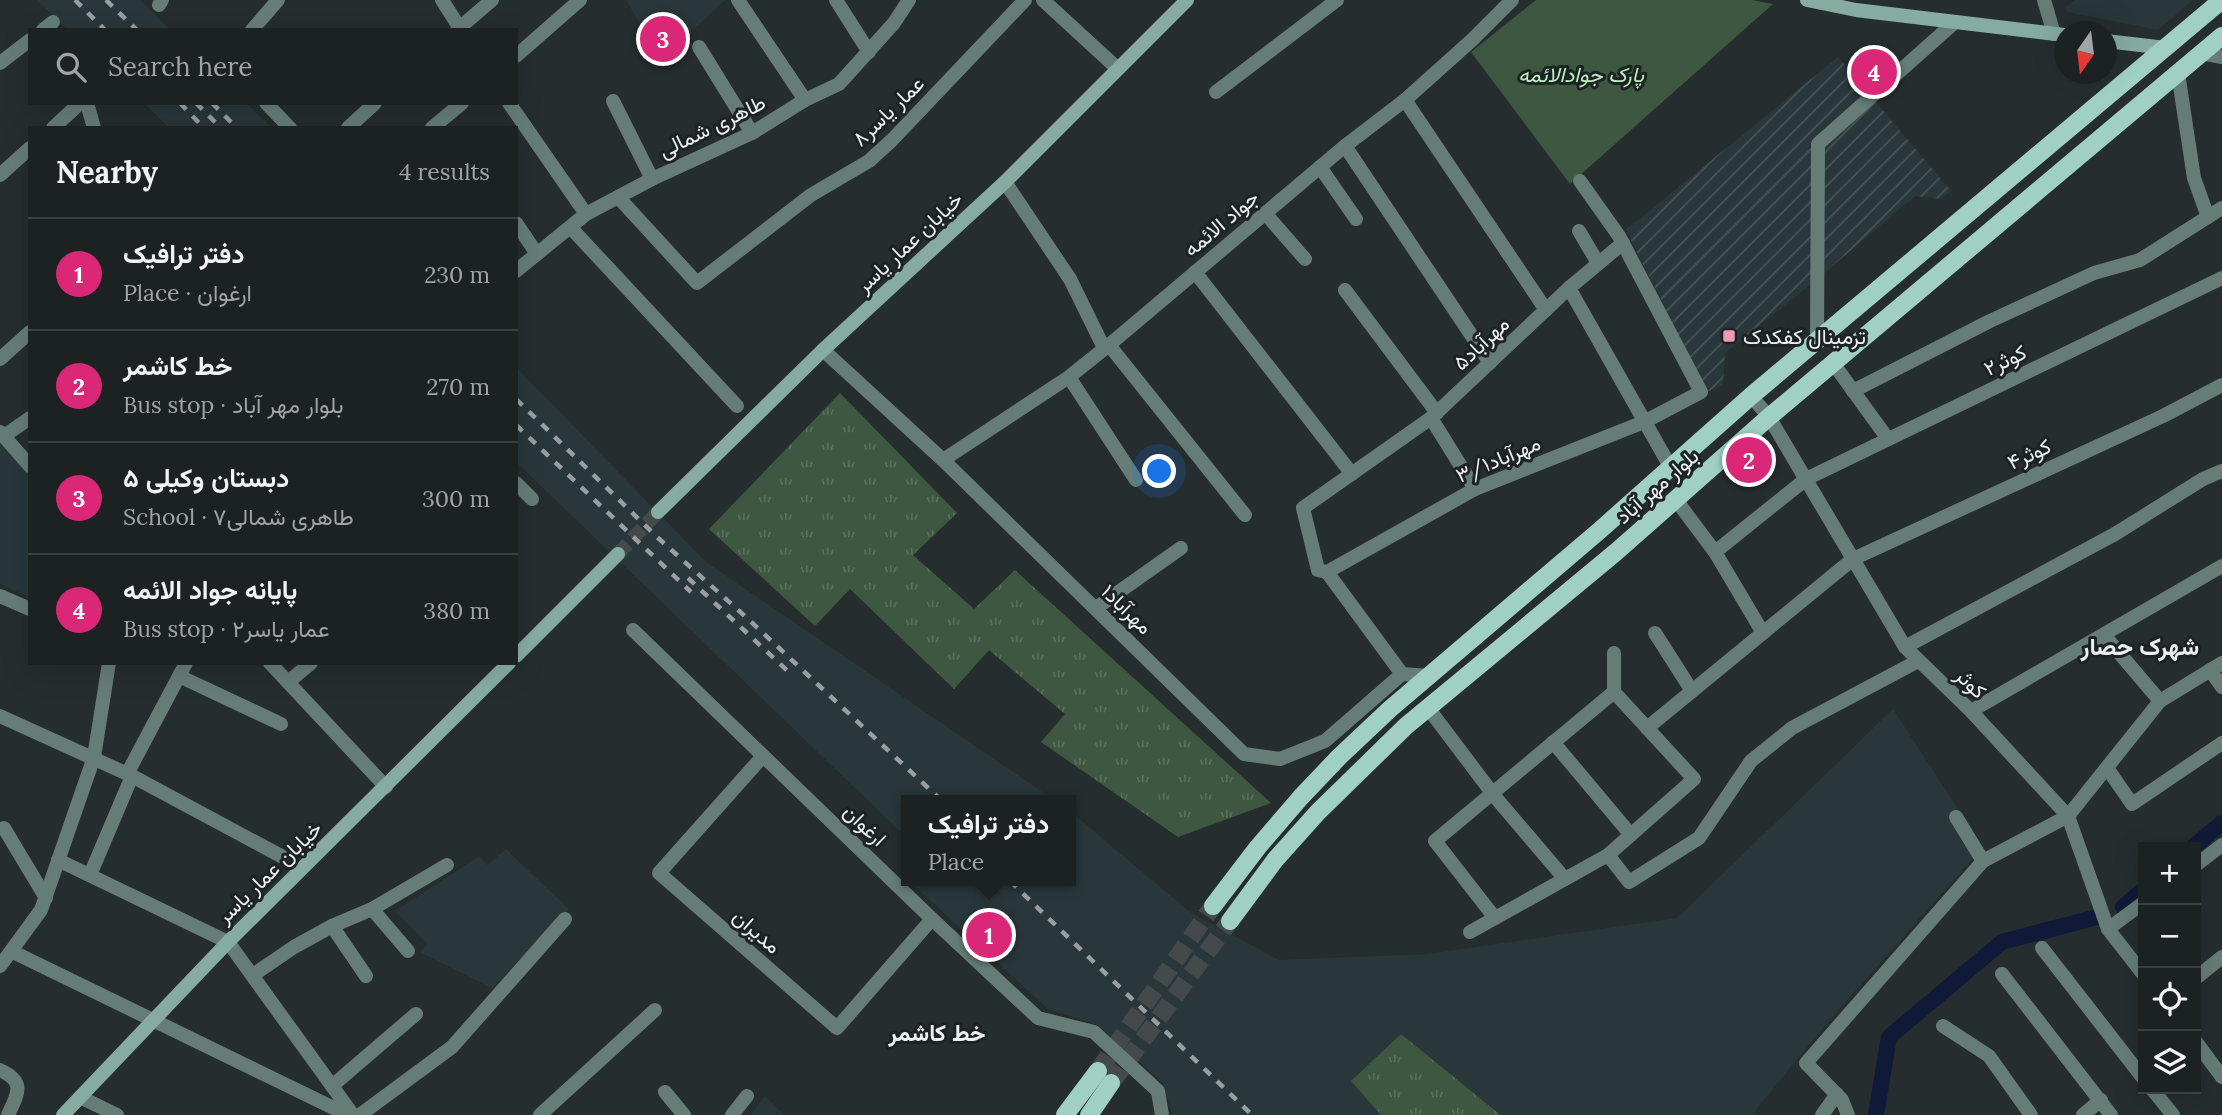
<!DOCTYPE html>
<html lang="en">
<head>
<meta charset="utf-8">
<style>
	body { margin:0; font-family:Lora,Vazirmatn,serif; background:#252a2a; color:#f1f3f6 }
	.controls { position:absolute; right:21px; bottom:21px; display:grid; overflow:hidden; border-radius:0px; box-shadow:0 7px 28px #0002 }
	.controls button { width:63px; height:63px; display:grid; place-items:center; padding:0; border:0; border-bottom:2px solid #3a3f40; background:#1c2222; color:#f1f3f6; font:35px sans-serif }
	.compass { position:absolute; left:2054px; top:21px; width:63px; height:63px; border-radius:50%; background:#1c2222; box-shadow:0 7px 28px #0002; rotate:194deg }
	.you { position:absolute; left:1160px; top:472px; width:24px; height:24px; margin:-18px; border:5px solid #fff; border-radius:50%; background:#1a73e8; box-shadow:0 0 0 10px #1a73e833 }
	.badge { display:grid; place-items:center; width:46px; height:46px; border-radius:50%; background:#db2777; color:#fff; font-size:23px; font-weight:700 }
	.pin { position:absolute; translate:-50% -50%; border:4px solid #fff; box-shadow:0 2px 7px #0006 }
	.popup { position:absolute; left:901px; top:795px; width:175px; height:91px; box-sizing:border-box; display:grid; place-content:center; border-radius:0px; background:#1c2222; filter:drop-shadow(0 2px 5px #0005); font-size:23px; white-space:nowrap; color:#a0a4a5 }
	.popup b { font-size:26px; color:#f1f3f6 }
	.popup::after { content:''; position:absolute; left:50%; top:100%; margin-left:-14px; border:14px solid transparent; border-top-color:#1c2222 }
	.list { margin:0; padding:0; list-style:none }
	h2 { display:flex; justify-content:space-between; align-items:center; height:91px; margin:0; padding:0 28px; font-size:30px }
	h2 small { font-size:23px; font-weight:400; color:#a0a4a5 }
	.list li { display:grid; grid-template-columns:46px 1fr auto; gap:21px; align-items:center; box-sizing:border-box; height:112px; padding:0 28px; border-top:2px solid #3a3f40 }
	.list b { display:block; font-size:26px; white-space:nowrap }
	.list p { margin:0; font-size:23px; white-space:nowrap; color:#a0a4a5 }
	.list em { font-size:23px; font-style:normal; color:#a0a4a5 }
	.icon { flex:none; width:38px; height:38px; fill:none; stroke:currentColor; stroke-width:2; stroke-linecap:round; stroke-linejoin:round }
	.map { position:relative; flex:none; width:2222px; height:1115px; overflow:hidden }
	.search { position:absolute; background:#1c2222; box-shadow:0 7px 28px #0002; left:28px; top:28px; width:490px; height:77px; display:flex; align-items:center; gap:18px; box-sizing:border-box; padding:0 24px; border-radius:0px; color:#a0a4a5; font-size:26px }
	.panel { position:absolute; background:#1c2222; box-shadow:0 7px 28px #0002; left:28px; top:126px; width:490px; height:539px; border-radius:0px }
	.map>svg:first-child { display:block }
	.built { fill:#29373a }
	.industrial { fill:url(#industrial-furrows) }
	.grass { fill:url(#grass-tufts) }
	.park { fill:#3e5740 }
	.lines { fill:none; stroke-linecap:round; stroke-linejoin:round }
	.canal { stroke:#111939; stroke-width:16 }
	.secondary-tunnel { stroke:#444a4b; stroke-width:14; stroke-dasharray:14 7; stroke-linecap:butt }
	.primary-tunnel { stroke:#444a4b; stroke-width:18; stroke-dasharray:18 9; stroke-linecap:butt }
	.street { stroke:#667d77; stroke-width:14 }
	.secondary { stroke:#86aca2; stroke-width:14 }
	.primary { stroke:#9fd0c3; stroke-width:18 }
	.rail { stroke:#999fa0; stroke-width:4.5; stroke-dasharray:9 9; stroke-linecap:butt }
	.poi-dot { fill:#f19ab2; stroke:#1d2324; stroke-width:2.5 }
	.labels { text-anchor:middle; dominant-baseline:central; stroke-width:6; stroke-linejoin:round; paint-order:stroke }
	.park-label { font-size:21px; font-style:italic; fill:#b7f1bc; stroke:#1d2324 }
	.street-label { font-size:21px; fill:#ecf0f1; stroke:#1d2324 }
	.poi-label { font-size:21px; fill:#ecf0f1; stroke:#1d2324; text-anchor:start }
	.neighbourhood-label { font-size:23px; font-weight:bold; fill:#ecf0f1; stroke:#1d2324 }
	.quarter-label { font-size:24px; font-weight:bold; fill:#ecf0f1; stroke:#1d2324 }
</style>
</head>
<body>
<div class="map">
<svg width="2222" height="1115" viewBox="0 0 2222 1115">
	<defs>
		<pattern id="industrial-furrows" width="10" height="10" patternUnits="userSpaceOnUse" patternTransform="scale(1.75)"><rect width="10" height="10" fill="#29373a"/><path d="M-1 1l2-2M0 10L10 0M9 11l2-2" fill="none" stroke="#485457"/></pattern>
		<pattern id="grass-tufts" width="24" height="20" patternUnits="userSpaceOnUse" patternTransform="scale(1.75)"><rect width="24" height="20" fill="#3e5740"/><path d="M3 7l-1-3M5 7V3M7 7l1-3M15 17l-1-3M17 17v-4M19 17l1-3" fill="none" stroke="#5a6f5c"/></pattern>
	</defs>
	<rect width="100%" height="100%" fill="#262d2e"/>
	<g class="built">
		<path d="M 37,0 L 140,0 L 171,30 L 68,30 Z"/>
		<path d="M 626,0 L 725,0 L 697,26 L 657,53 Z"/>
		<path d="M 2075,0 L 2193,0 L 2158,30 L 2067,12 L 2066,7 Z"/>
		<path d="M 144,103 L 246,103 L 272,128 L 169,128 Z"/>
		<path d="M 516,367 L 706,562 L 1054,800 L 907,800 L 907,838 L 516,462 Z"/>
		<path d="M 0,442 L 30,476 L 30,597 L 0,584 Z"/>
		<path d="M 1893,709 L 1983,847 L 1828,1022 L 1757,1108 L 1755,1115 L 1172,1115 L 1163,1083 L 1098,1025 L 1048,1009 L 909,881 L 1071,881 L 1071,812 L 1190,912 L 1279,960 L 1428,954 L 1677,918 Z"/>
		<path d="M 506,849 L 569,909 L 492,988 L 420,952 L 427,944 L 395,911 L 479,856 L 487,865 Z"/>
		<path d="M 765,1096 L 784,1115 L 751,1115 Z"/>
	</g>
	<path class="industrial" d="M 1838,57 L 1951,191 L 1941,199 L 1915,196 L 1816,280 L 1725,353 L 1723,385 L 1707,392 L 1626,230 Z"/>
	<g class="grass">
		<path d="M 840,393 L 957,513 L 913,555 L 974,609 L 1015,570 L 1271,803 L 1178,837 L 1041,742 L 1065,714 L 989,650 L 954,689 L 850,589 L 815,626 L 709,529 Z"/>
		<path d="M 1401,1034 L 1498,1113 L 1499,1115 L 1381,1115 L 1351,1081 Z"/>
	</g>
	<path class="park" d="M 1536,0 L 1752,0 L 1773,4 L 1570,184 L 1471,52 Z"/>
	<g class="lines">
		<g class="canal">
			<path d="M 2193,847 L 2222,823"/>
			<path d="M 2123,907 L 2143,890"/>
			<path d="M 1876,1115 L 1889,1037 L 2002,942 L 2097,917"/>
		</g>
		<path class="secondary-tunnel" d="M 618,554 L 658,512"/>
		<g class="primary-tunnel">
			<path d="M 1098,1071 L 1213,906"/>
			<path d="M 1111,1083 L 1230,921"/>
		</g>
		<g class="street">
			<path d="M 442,0 L 461,30"/>
			<path d="M 738,0 L 805,100"/>
			<path d="M 836,0 L 869,52"/>
			<path d="M 1043,0 L 1118,69"/>
			<path d="M 2044,0 L 2054,34"/>
			<path d="M 159,5 L 162,0"/>
			<path d="M 43,30 L 53,22"/>
			<path d="M 252,30 L 278,0"/>
			<path d="M 457,30 L 492,0"/>
			<path d="M 699,47 L 752,133"/>
			<path d="M 2201,53 L 2222,57"/>
			<path d="M 516,56 L 580,0"/>
			<path d="M 0,63 L 30,40"/>
			<path d="M 2178,73 L 2194,178 L 2208,217"/>
			<path d="M 1216,92 L 1337,0"/>
			<path d="M 1405,100 L 1546,310"/>
			<path d="M 613,101 L 652,179"/>
			<path d="M 87,103 L 94,128"/>
			<path d="M 266,103 L 290,128"/>
			<path d="M 509,103 L 586,214"/>
			<path d="M 53,128 L 80,103"/>
			<path d="M 348,128 L 375,103"/>
			<path d="M 432,128 L 462,103"/>
			<path d="M 1345,146 L 1490,363"/>
			<path d="M 1320,167 L 1356,219"/>
			<path d="M 0,175 L 30,148"/>
			<path d="M 1580,181 L 1619,236 L 1701,392 L 1644,422 L 1475,489 L 1327,572 L 1318,570 L 1303,508 L 1431,418 L 1569,288 L 1671,468"/>
			<path d="M 1005,182 L 1070,279 L 1104,348"/>
			<path d="M 618,197 L 697,283 L 811,195 L 869,161 L 892,140 L 1025,0"/>
			<path d="M 1265,213 L 1305,259"/>
			<path d="M 516,223 L 537,254"/>
			<path d="M 571,228 L 737,406"/>
			<path d="M 1579,231 L 1598,263"/>
			<path d="M 516,271 L 586,214 L 652,179 L 752,133 L 805,100 L 839,84 L 894,23 L 909,0"/>
			<path d="M 1195,272 L 1352,474"/>
			<path d="M 1569,288 L 1623,243"/>
			<path d="M 1345,290 L 1437,413"/>
			<path d="M 1817,341 L 1818,144 L 1955,22"/>
			<path d="M 1109,345 L 1245,515"/>
			<path d="M 823,350 L 943,460 L 1244,754 L 1280,759 L 1325,741 L 1402,674 L 1429,676"/>
			<path d="M 0,359 L 30,332"/>
			<path d="M 1833,363 L 1888,439"/>
			<path d="M 1069,377 L 1136,480"/>
			<path d="M 1853,391 L 1990,321 L 2094,273 L 2140,260 L 2222,208"/>
			<path d="M 1751,396 L 1769,417 L 1905,647 L 1971,711 L 2068,816 L 2108,929 L 2143,974"/>
			<path d="M 1431,418 L 1475,489"/>
			<path d="M 0,432 L 30,466"/>
			<path d="M 4,436 L 30,418"/>
			<path d="M 943,460 L 1069,377 L 1109,345 L 1345,146 L 1405,100 L 1472,40 L 1512,0"/>
			<path d="M 516,483 L 532,499"/>
			<path d="M 1676,500 L 1715,552 L 1763,633"/>
			<path d="M 1715,552 L 1806,479 L 2222,278"/>
			<path d="M 1327,572 L 1402,674"/>
			<path d="M 0,596 L 30,609"/>
			<path d="M 1096,608 L 1181,548"/>
			<path d="M 633,630 L 932,919 L 1038,1018 L 1094,1032 L 1158,1091 L 1162,1115"/>
			<path d="M 1655,633 L 1692,691"/>
			<path d="M 2104,635 L 2160,701"/>
			<path d="M 1905,647 L 2115,534 L 2203,479 L 2222,471"/>
			<path d="M 1614,653 L 1614,692"/>
			<path d="M 270,663 L 386,787"/>
			<path d="M 2210,670 L 2222,687"/>
			<path d="M 181,677 L 281,724"/>
			<path d="M 288,682 L 311,663"/>
			<path d="M 1428,708 L 1496,798 L 1565,879"/>
			<path d="M 1971,711 L 2222,566"/>
			<path d="M 0,716 L 132,776 L 281,856"/>
			<path d="M 1647,728 L 1853,559 L 2163,416 L 2222,385"/>
			<path d="M 1553,742 L 1631,835"/>
			<path d="M 763,756 L 659,873 L 837,1028 L 932,919"/>
			<path d="M 2107,768 L 2132,804 L 2222,743"/>
			<path d="M 127,774 L 186,663"/>
			<path d="M 1956,817 L 1983,861"/>
			<path d="M 4,828 L 46,898"/>
			<path d="M 1608,855 L 1629,882 L 1699,838 L 1751,761 L 1792,728 L 1918,661"/>
			<path d="M 58,860 L 228,942 L 353,1115"/>
			<path d="M 2196,865 L 2222,845"/>
			<path d="M 90,875 L 132,776"/>
			<path d="M 372,909 L 408,951"/>
			<path d="M 1495,918 L 1435,841 L 1614,692"/>
			<path d="M 332,926 L 366,976"/>
			<path d="M 2108,929 L 2143,903"/>
			<path d="M 1470,932 L 1608,855 L 1694,779 L 1614,692"/>
			<path d="M 2042,948 L 2143,1078"/>
			<path d="M 11,951 L 348,1115"/>
			<path d="M 0,966 L 41,910 L 94,757 L 109,663"/>
			<path d="M 2002,974 L 2111,1115"/>
			<path d="M 253,975 L 294,947 L 332,926 L 372,909 L 447,865"/>
			<path d="M 2196,978 L 2222,957"/>
			<path d="M 1943,1026 L 1989,1056 L 2031,1115"/>
			<path d="M 2196,1042 L 2222,1077"/>
			<path d="M 0,1070 C 26,1082 18,1093 8,1115"/>
			<path d="M 332,1086 L 416,1014"/>
			<path d="M 2152,1089 L 2173,1115"/>
			<path d="M 665,1092 L 684,1115"/>
			<path d="M 80,1097 L 117,1115"/>
			<path d="M 360,1115 L 452,1047 L 565,919"/>
			<path d="M 540,1115 L 655,1010"/>
			<path d="M 732,1115 L 747,1096"/>
			<path d="M 1822,1115 L 1837,1094"/>
			<path d="M 1848,1115 L 1842,1100 L 1806,1063 L 1983,861 L 2068,816 L 2160,701 L 2222,663"/>
			<path d="M 2083,1115 L 2101,1100"/>
		</g>
		<g class="secondary">
			<path d="M 1807,0 L 1856,10 L 2064,35"/>
			<path d="M 2106,41 L 2166,48"/>
			<path d="M 658,512 L 823,350 L 1005,182 L 1187,0"/>
			<path d="M 516,656 L 618,554"/>
			<path d="M 63,1115 L 228,942 L 509,663"/>
		</g>
		<g class="primary">
			<path d="M 1213,906 L 1258,847 L 1301,797 L 1339,757 L 1390,709 L 1599,531 L 1751,396 L 2222,0"/>
			<path d="M 1230,921 L 1275,860 L 1318,812 L 1406,726 L 1616,552 L 1769,417 L 2222,36"/>
			<path d="M 1065,1115 L 1098,1071"/>
			<path d="M 1089,1115 L 1111,1083"/>
		</g>
		<g class="rail">
			<path d="M 75,0 L 105,30"/>
			<path d="M 106,0 L 137,30"/>
			<path d="M 180,103 L 204,128"/>
			<path d="M 196,103 L 221,128"/>
			<path d="M 212,103 L 237,128"/>
			<path d="M 516,399 L 657,537 L 747,618 L 941,800"/>
			<path d="M 516,425 L 691,592"/>
			<path d="M 688,578 L 793,676"/>
			<path d="M 1010,881 L 1252,1115"/>
		</g>
	</g>
	<rect class="poi-dot" x="1722" y="329" width="14" height="14" rx="3.5"/>
	<g class="labels">
		<g class="park-label">
			<text x="1581" y="74">پارک جوادالائمه</text>
		</g>
		<g class="street-label">
			<text transform="translate(888 111) rotate(-44)">عمار یاسر۸</text>
			<text transform="translate(712 126) rotate(-26)">طاهری شمالی</text>
			<text transform="translate(1221 223) rotate(-40)">جواد الائمه</text>
			<text transform="translate(909 242) rotate(-43)">خیابان عمار یاسر</text>
			<text transform="translate(1481 343) rotate(-43)">مهرآباد۵</text>
			<text transform="translate(2005 360) rotate(-26)">کوثر۲</text>
			<text transform="translate(2029 454) rotate(-25)">کوثر۴</text>
			<text transform="translate(1498 459) rotate(-23)">مهرآباد۳/۱</text>
			<text transform="translate(1657 486) rotate(-41)">بلوار مهر آباد</text>
			<text transform="translate(1127 609) rotate(44)">مهرآباد۱</text>
			<text transform="translate(1971 683) rotate(44)">کوثر</text>
			<text transform="translate(865 825) rotate(44)">ارغوان</text>
			<text transform="translate(269 872) rotate(-44)">خیابان عمار یاسر</text>
			<text transform="translate(757 931) rotate(41)">مدیران</text>
		</g>
		<g class="poi-label">
			<text x="1743" y="336">ترمینال کفکدک</text>
		</g>
		<g class="neighbourhood-label">
			<text x="937" y="1032">خط کاشمر</text>
		</g>
		<g class="quarter-label">
			<text x="2140" y="646">شهرک حصار</text>
		</g>
	</g>
</svg>
<div class="controls">
<button>+</button>
<button>−</button>
<button><svg class="icon" aria-label="locate" viewBox="0 0 24 24"><circle cx="12" cy="12" r="6"/><path d="M12 2v4M12 18v4M2 12h4M18 12h4"/></svg></button>
<button><svg class="icon" aria-label="layers" viewBox="0 0 24 24"><path d="M12 4l9 5-9 5-9-5zM3 14l9 5 9-5"/></svg></button>
</div>
<svg class="compass" viewBox="-18 -18 36 36"><path d="M0-13l5 13h-10z" fill="#e53935"/><path d="M0 13l5-13h-10z" fill="#a0a4a5"/></svg>
<div class="you"></div>
<div class="pin badge" style="left:989px;top:935px">1</div>
<div class="popup"><b>دفتر ترافیک</b>Place</div>
<div class="pin badge" style="left:1749px;top:460px">2</div>
<div class="pin badge" style="left:663px;top:39px">3</div>
<div class="pin badge" style="left:1874px;top:72px">4</div>
<div class="search"><svg class="icon" aria-label="search" viewBox="0 0 24 24"><circle cx="10" cy="10" r="6"/><path d="M15 15l6 6"/></svg>Search here</div>
<section class="panel">
<h2>Nearby<small>4 results</small></h2>
<ul class="list">
<li><span class="badge">1</span><div><b>دفتر ترافیک</b><p>Place · ارغوان</p></div><em>230 m</em></li>
<li><span class="badge">2</span><div><b>خط کاشمر</b><p>Bus stop · بلوار مهر آباد</p></div><em>270 m</em></li>
<li><span class="badge">3</span><div><b>دبستان وکیلی ۵</b><p>School · طاهری شمالی۷</p></div><em>300 m</em></li>
<li><span class="badge">4</span><div><b>پایانه جواد الائمه</b><p>Bus stop · عمار یاسر۲</p></div><em>380 m</em></li>
</ul>
</section>
</div>
</body>
</html>
